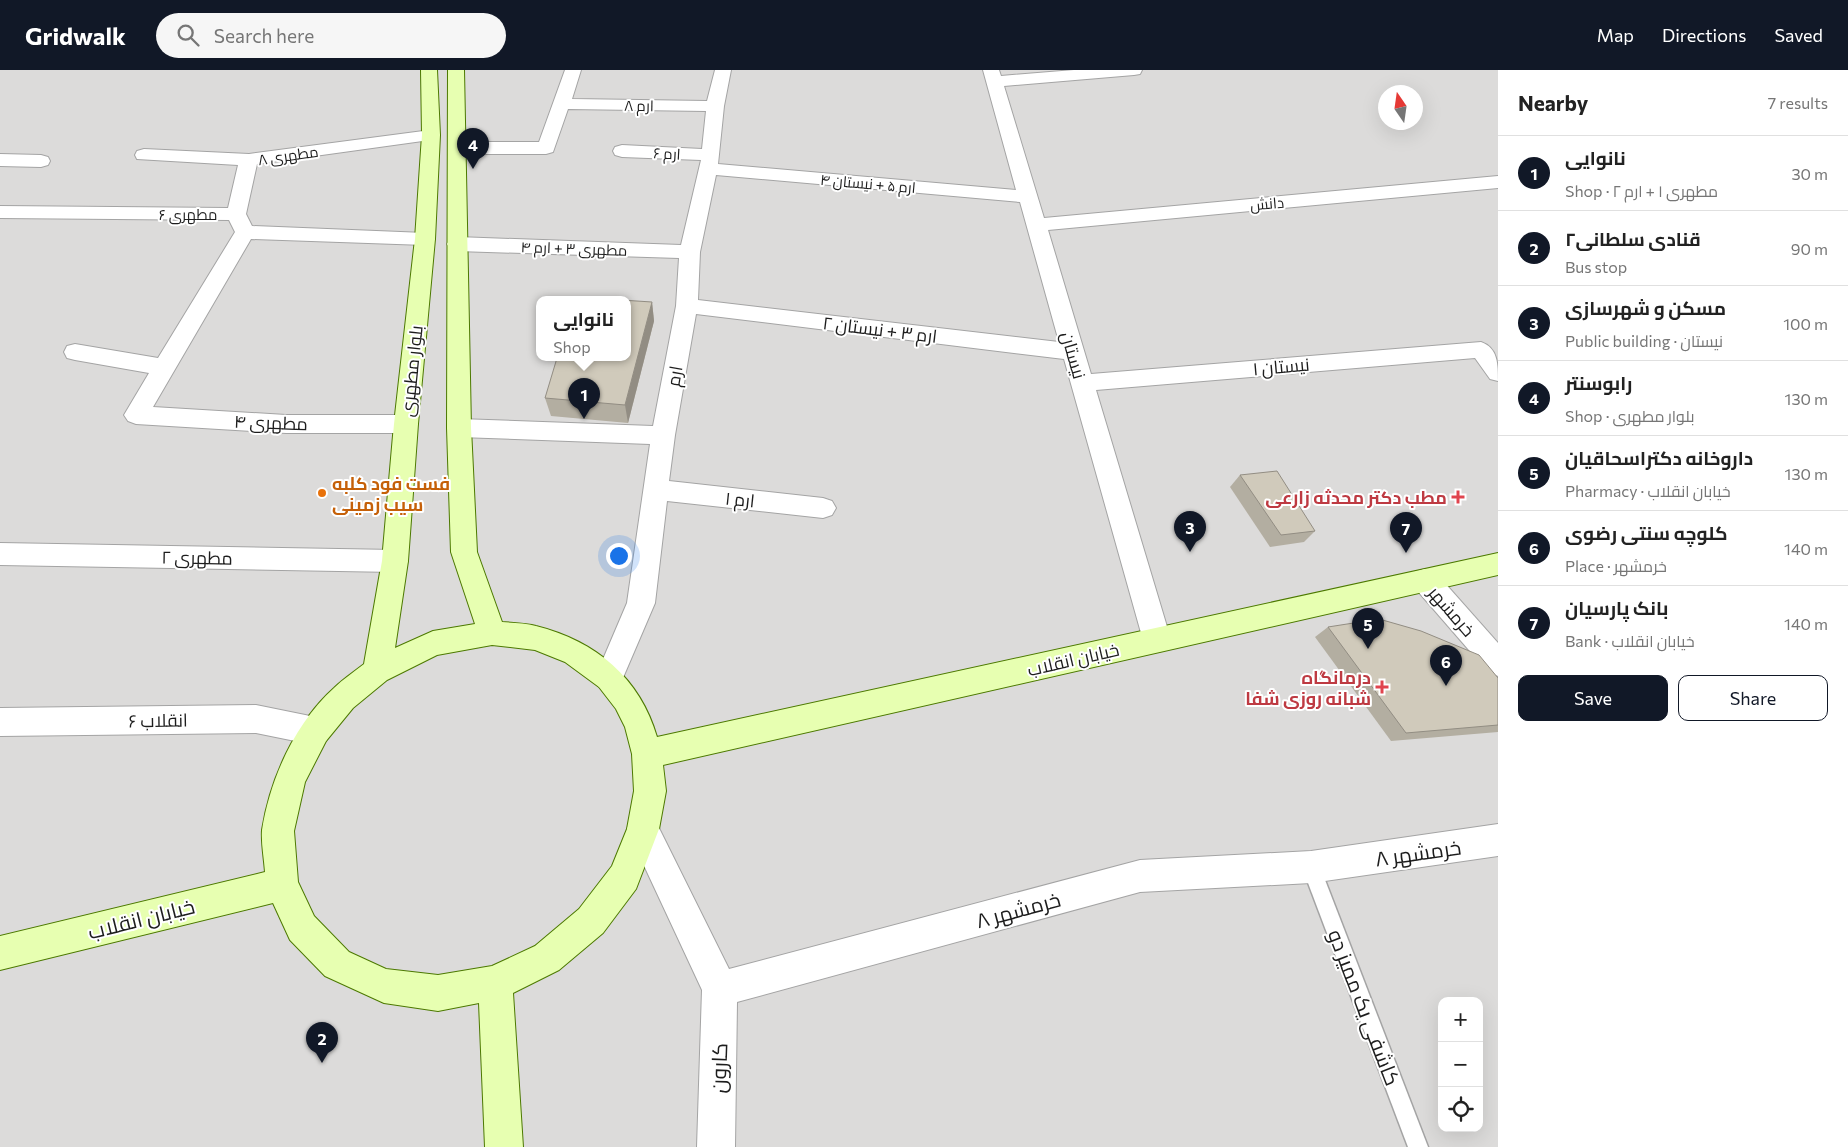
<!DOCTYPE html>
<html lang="en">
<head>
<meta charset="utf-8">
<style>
	body { margin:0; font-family:Commissioner,Cairo,sans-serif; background:#f6f6f6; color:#222 }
	.controls { position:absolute; right:15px; bottom:15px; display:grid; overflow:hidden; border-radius:10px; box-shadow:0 5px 20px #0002 }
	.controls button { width:45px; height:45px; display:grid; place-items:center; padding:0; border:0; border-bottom:1px solid #e0e0e0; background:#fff; color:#222; font:25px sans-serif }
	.compass { position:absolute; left:1378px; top:15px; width:45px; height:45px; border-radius:50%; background:#fff; box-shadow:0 5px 20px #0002; rotate:347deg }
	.you { position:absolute; left:618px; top:485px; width:18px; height:18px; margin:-12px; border:4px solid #fff; border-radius:50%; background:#1a73e8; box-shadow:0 0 0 8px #1a73e833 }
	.badge { display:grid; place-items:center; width:32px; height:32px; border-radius:50%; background:#111827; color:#fff; font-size:16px; font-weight:700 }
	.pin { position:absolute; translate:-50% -41px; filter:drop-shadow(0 1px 2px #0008) }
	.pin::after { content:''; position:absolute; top:26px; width:18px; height:15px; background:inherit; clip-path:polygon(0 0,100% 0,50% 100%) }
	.popup { position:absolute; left:536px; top:226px; width:95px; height:65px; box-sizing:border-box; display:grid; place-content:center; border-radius:10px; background:#fff; filter:drop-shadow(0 1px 4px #0005); font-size:16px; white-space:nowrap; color:#767676 }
	.popup b { font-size:19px; color:#222 }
	.popup::after { content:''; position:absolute; left:50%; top:100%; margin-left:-10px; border:10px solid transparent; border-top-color:#fff }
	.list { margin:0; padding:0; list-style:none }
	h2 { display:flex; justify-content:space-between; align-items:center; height:65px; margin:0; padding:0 20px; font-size:21px }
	h2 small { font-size:16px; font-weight:400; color:#767676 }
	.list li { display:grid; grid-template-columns:32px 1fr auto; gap:15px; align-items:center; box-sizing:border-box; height:75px; padding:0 20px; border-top:1px solid #e0e0e0 }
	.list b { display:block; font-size:19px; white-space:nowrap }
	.list p { margin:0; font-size:16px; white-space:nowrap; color:#767676 }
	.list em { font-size:16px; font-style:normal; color:#767676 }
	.actions { display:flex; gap:10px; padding:15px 20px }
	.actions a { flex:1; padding:11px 0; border:1px solid #111827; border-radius:10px; text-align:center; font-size:18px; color:#111827 }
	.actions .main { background:#111827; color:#fff }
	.icon { flex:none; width:28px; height:28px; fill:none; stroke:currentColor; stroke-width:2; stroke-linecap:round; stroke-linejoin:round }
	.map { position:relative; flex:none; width:1498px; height:1077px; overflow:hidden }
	header { display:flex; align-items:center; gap:30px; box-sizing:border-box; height:70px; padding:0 25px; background:#111827; color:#fff }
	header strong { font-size:24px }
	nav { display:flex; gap:28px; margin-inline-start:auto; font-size:18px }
	.search { width:350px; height:45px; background:#f6f6f6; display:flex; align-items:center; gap:12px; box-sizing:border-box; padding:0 18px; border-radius:28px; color:#767676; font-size:19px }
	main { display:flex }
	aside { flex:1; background:#fff }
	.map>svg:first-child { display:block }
	.residential { fill:#dcdbda; fill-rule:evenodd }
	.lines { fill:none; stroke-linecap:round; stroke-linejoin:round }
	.lane-casing { stroke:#a4a4a4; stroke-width:3 }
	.street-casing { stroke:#a4a4a4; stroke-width:2 }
	.secondary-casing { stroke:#4c7900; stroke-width:2 }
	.lane { fill:#fff; fill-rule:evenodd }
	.street { fill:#fff; fill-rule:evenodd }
	.secondary { fill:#e7ffb1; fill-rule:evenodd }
	.wall { fill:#b3aea1 }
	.shaded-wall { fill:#928d83 }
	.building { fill:#d0cabb; stroke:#928d83 }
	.food-dot { fill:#e8710a; stroke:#fff; stroke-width:2 }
	.health-dot { fill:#e0444e; stroke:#fff; stroke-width:2 }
	.labels { text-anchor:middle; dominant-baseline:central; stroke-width:4; stroke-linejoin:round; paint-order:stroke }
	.far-street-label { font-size:15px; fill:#1d1d1d; stroke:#fff }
	.street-label { font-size:18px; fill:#1d1d1d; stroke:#fff }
	.food-label { font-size:18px; font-weight:bold; fill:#c56008; stroke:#fff; text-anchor:start }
	.health-label { font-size:18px; font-weight:bold; fill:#be3a42; stroke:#fff; text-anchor:end }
	.near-street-label { font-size:21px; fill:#1d1d1d; stroke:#fff }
</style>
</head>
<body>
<header>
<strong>Gridwalk</strong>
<div class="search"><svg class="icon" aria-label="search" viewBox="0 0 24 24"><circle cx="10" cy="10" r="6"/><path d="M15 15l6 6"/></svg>Search here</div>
<nav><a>Map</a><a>Directions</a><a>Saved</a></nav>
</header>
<main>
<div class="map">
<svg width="1498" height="1077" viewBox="0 0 1498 1077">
	<rect width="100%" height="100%" fill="#f0efe2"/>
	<path class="residential" d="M 0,0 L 1498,0 L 1498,1077 L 0,1077 ZM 1386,22 L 1416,22 L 1416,52 L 1386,52 ZM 540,230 L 628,230 L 628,288 L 540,288 ZM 1442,931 L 1479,931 L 1479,1058 L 1442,1058 Z"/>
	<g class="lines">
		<g class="lane-casing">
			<path id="lane" d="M 1311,788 L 1317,791 L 1320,797 L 1428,1077 L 1408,1077 L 1302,797 L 1305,791 Z"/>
		</g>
		<g class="street-casing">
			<g id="street">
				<path d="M 565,0 L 581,0 L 572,29 L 707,31 L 715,0 L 731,0 L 724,36 L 718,94 L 1016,120 L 983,0 L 999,0 L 1001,6 L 1074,0 L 1142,0 L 1140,4 L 1134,5 L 1004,16 L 1044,148 L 1498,106 L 1498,118 L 1048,160 L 1091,304 L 1481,272 C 1498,278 1498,294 1498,311 L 1490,309 L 1475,288 L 1096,320 L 1171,570 L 1167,579 L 1157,582 L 1147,579 L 1143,570 L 1064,289 L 696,244 L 675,365 L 669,411 L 823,428 L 832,431 L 836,438 L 832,445 L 823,448 L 667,431 L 655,533 L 619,617 L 609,621 L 599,617 L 595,608 L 627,533 L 650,374 L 459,367 L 451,364 L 447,358 L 451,352 L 459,349 L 653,356 L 676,236 L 679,188 L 457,181 L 450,179 L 447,174 L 450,169 L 457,167 L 681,175 L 701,90 L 622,87 L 615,85 L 613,81 L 615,77 L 622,75 L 702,79 L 706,41 L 568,39 L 553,82 L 546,84 L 457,84 L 450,82 L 448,78 L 450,74 L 457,72 L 539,72 ZM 716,105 L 1020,132 L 1059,272 L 698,230 L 700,182 Z"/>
				<path d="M 431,60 L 437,61 L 440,65 L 437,69 L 257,94 L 246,144 L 252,156 L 425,163 L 432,164 L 435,169 L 432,174 L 425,175 L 251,169 L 153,337 L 286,345 L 406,345 L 414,348 L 418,354 L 414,360 L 406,363 L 286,363 L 136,354 L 128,351 L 124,345 L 149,303 L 75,290 L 67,288 L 64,282 L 67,276 L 75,274 L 158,288 L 235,162 L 229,150 L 0,148 L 0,136 L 228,138 L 238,95 L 137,89 L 135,85 L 137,81 L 144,79 L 249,84 Z"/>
				<path d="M 0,84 L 41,85 L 48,87 L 50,91 L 48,95 L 41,97 L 0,96 Z"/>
				<path d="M 0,473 L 395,480 L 404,483 L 408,491 L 404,499 L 395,502 L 0,495 Z"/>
				<path d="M 1425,499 L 1435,502 L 1498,573 L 1498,606 L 1488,602 L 1415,518 L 1412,510 L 1415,502 Z"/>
				<path d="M 256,635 L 315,647 L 326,651 L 330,661 L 326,671 L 315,675 L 256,663 L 0,666 L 0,638 Z"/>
				<path d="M 643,743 L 654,748 L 729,899 L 1140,790 L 1311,781 L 1498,754 L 1498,786 L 1311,813 L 1140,822 L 737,932 L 735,1077 L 697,1077 L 702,920 L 627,759 L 632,748 Z"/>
			</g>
		</g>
		<g class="secondary-casing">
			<path id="secondary" d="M 421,0 L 437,0 L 440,65 L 435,169 L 418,354 L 408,491 L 395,578 L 433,561 L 475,554 L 451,482 L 447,358 L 448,0 L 464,0 L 471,358 L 477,482 L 502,552 C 513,553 526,553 536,556 C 596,571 640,608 657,667 L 1498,483 L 1498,505 L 663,695 L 666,721 L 659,759 L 636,819 L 603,863 L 559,900 L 513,923 L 523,1077 L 485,1077 L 479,933 L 438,941 L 384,933 L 325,906 L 290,870 L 273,833 L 0,900 L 0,866 L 265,802 C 264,788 261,773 262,760 C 270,709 295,653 334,618 C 343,609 354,602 364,594 L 382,491 L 394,354 L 415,169 L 422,65 ZM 492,575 L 535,580 L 565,592 L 599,617 L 616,639 L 625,657 L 632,684 L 634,721 L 627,759 L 612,796 L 579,839 L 535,876 L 492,896 L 438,905 L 386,899 L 349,882 L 314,846 L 298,812 L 294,761 L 305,712 L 326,671 L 353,638 L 387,610 L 437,585 Z"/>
		</g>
		<use href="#lane" class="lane"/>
		<use href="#street" class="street"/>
		<use href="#secondary" class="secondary"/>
	</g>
	<g class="wall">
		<path d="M 652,232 L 654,251 L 628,353 L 551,346 L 545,328 Z"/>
		<path d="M 1240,405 L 1315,461 L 1304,472 L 1270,477 L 1230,417 Z"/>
		<path d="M 1328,557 L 1498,608 L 1498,662 L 1391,671 L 1315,567 Z"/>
	</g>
	<path class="shaded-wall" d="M 652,232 L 654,251 L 628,353 L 625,335 Z"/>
	<g class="building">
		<path d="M 575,227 L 652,232 L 625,335 L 545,328 L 557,288 L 628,288 L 628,230 L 574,230 Z"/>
		<path d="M 1277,401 L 1315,461 L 1281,465 L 1240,405 Z"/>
		<path d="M 1379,549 L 1421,561 L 1479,585 L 1498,608 L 1498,655 L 1406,663 L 1328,557 Z"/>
	</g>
	<circle class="food-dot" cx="322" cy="423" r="5"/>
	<g class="health-dot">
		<path d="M1455.5 419.5h5v5h5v5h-5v5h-5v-5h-5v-5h5z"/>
		<path d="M1379.5 609.5h5v5h5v5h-5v5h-5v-5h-5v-5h5z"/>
	</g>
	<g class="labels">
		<g class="far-street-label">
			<text transform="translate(639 35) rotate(1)">ارم ۸</text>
			<text transform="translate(667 83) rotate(3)">ارم ۶</text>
			<text transform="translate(288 85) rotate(-8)">مطهری ۸</text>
			<text transform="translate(868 113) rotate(5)">ارم ۵ + نیستان ۴</text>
			<text transform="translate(1267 133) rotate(-5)">دانش</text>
			<text x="188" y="144">مطهری ۶</text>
			<text transform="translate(574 178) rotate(2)">مطهری ۳ + ارم ۴</text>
		</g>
		<g class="street-label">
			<text transform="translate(880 259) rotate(7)">ارم ۳ + نیستان ۲</text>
			<text transform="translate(1074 285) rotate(74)">نیستان</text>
			<text transform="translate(1281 296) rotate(-5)">نیستان ۱</text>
			<text transform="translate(411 301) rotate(-84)">بلوار مطهری</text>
			<text transform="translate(674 306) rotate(-80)">ارم</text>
			<text transform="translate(271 352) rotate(2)">مطهری ۴</text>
			<text transform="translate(740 429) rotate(6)">ارم ۱</text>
			<text transform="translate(197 487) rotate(1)">مطهری ۲</text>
			<text transform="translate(1452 541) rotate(49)">خرمشهر</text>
			<text transform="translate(1073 589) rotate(-13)">خیابان انقلاب</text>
			<text transform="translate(158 650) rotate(-1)">انقلاب ۶</text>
		</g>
		<g class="food-label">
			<text x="332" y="413">فست فود کلبه<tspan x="332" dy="21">سیب زمینی</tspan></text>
		</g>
		<g class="health-label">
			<text x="1447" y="427">مطب دکتر محدثه زارعی</text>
			<text x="1371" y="607">درمانگاه<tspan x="1371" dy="21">شبانه روزی شفا</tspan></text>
		</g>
		<g class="near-street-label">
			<text transform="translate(1418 782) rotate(-8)">خرمشهر ۸</text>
			<text transform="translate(1018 839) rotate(-15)">خرمشهر ۸</text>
			<text transform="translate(141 848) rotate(-14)">خیابان انقلاب</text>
			<text transform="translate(1365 937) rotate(69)">کاشفی یک ممیز دو</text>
			<text transform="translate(718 998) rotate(-88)">کارون</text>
		</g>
	</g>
</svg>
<div class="controls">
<button>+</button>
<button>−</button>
<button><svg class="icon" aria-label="locate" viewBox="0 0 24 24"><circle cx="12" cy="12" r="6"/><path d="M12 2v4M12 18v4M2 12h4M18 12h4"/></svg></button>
</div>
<svg class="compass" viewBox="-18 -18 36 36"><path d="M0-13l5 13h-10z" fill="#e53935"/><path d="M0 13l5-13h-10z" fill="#767676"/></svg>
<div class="you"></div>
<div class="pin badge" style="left:584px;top:349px">1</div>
<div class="popup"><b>نانوایی</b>Shop</div>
<div class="pin badge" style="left:322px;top:993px">2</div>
<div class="pin badge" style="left:1190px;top:482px">3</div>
<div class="pin badge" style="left:473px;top:99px">4</div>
<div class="pin badge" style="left:1368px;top:579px">5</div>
<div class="pin badge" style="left:1446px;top:616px">6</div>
<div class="pin badge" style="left:1406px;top:483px">7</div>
</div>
<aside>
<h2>Nearby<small>7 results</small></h2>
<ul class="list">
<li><span class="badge">1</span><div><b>نانوایی</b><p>Shop · مطهری ۱ + ارم ۲</p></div><em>30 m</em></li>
<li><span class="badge">2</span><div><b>قنادی سلطانی۲</b><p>Bus stop</p></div><em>90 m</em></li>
<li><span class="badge">3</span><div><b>مسکن و شهرسازی</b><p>Public building · نیستان</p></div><em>100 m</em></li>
<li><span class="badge">4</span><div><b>رابوسنتر</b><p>Shop · بلوار مطهری</p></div><em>130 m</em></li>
<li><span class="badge">5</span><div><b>داروخانه دکتراسحاقیان</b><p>Pharmacy · خیابان انقلاب</p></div><em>130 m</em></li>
<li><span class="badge">6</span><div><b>کلوچه سنتی رضوی</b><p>Place · خرمشهر</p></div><em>140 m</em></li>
<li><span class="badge">7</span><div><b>بانک پارسیان</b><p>Bank · خیابان انقلاب</p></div><em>140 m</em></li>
</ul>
<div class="actions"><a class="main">Save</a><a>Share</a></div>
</aside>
</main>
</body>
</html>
